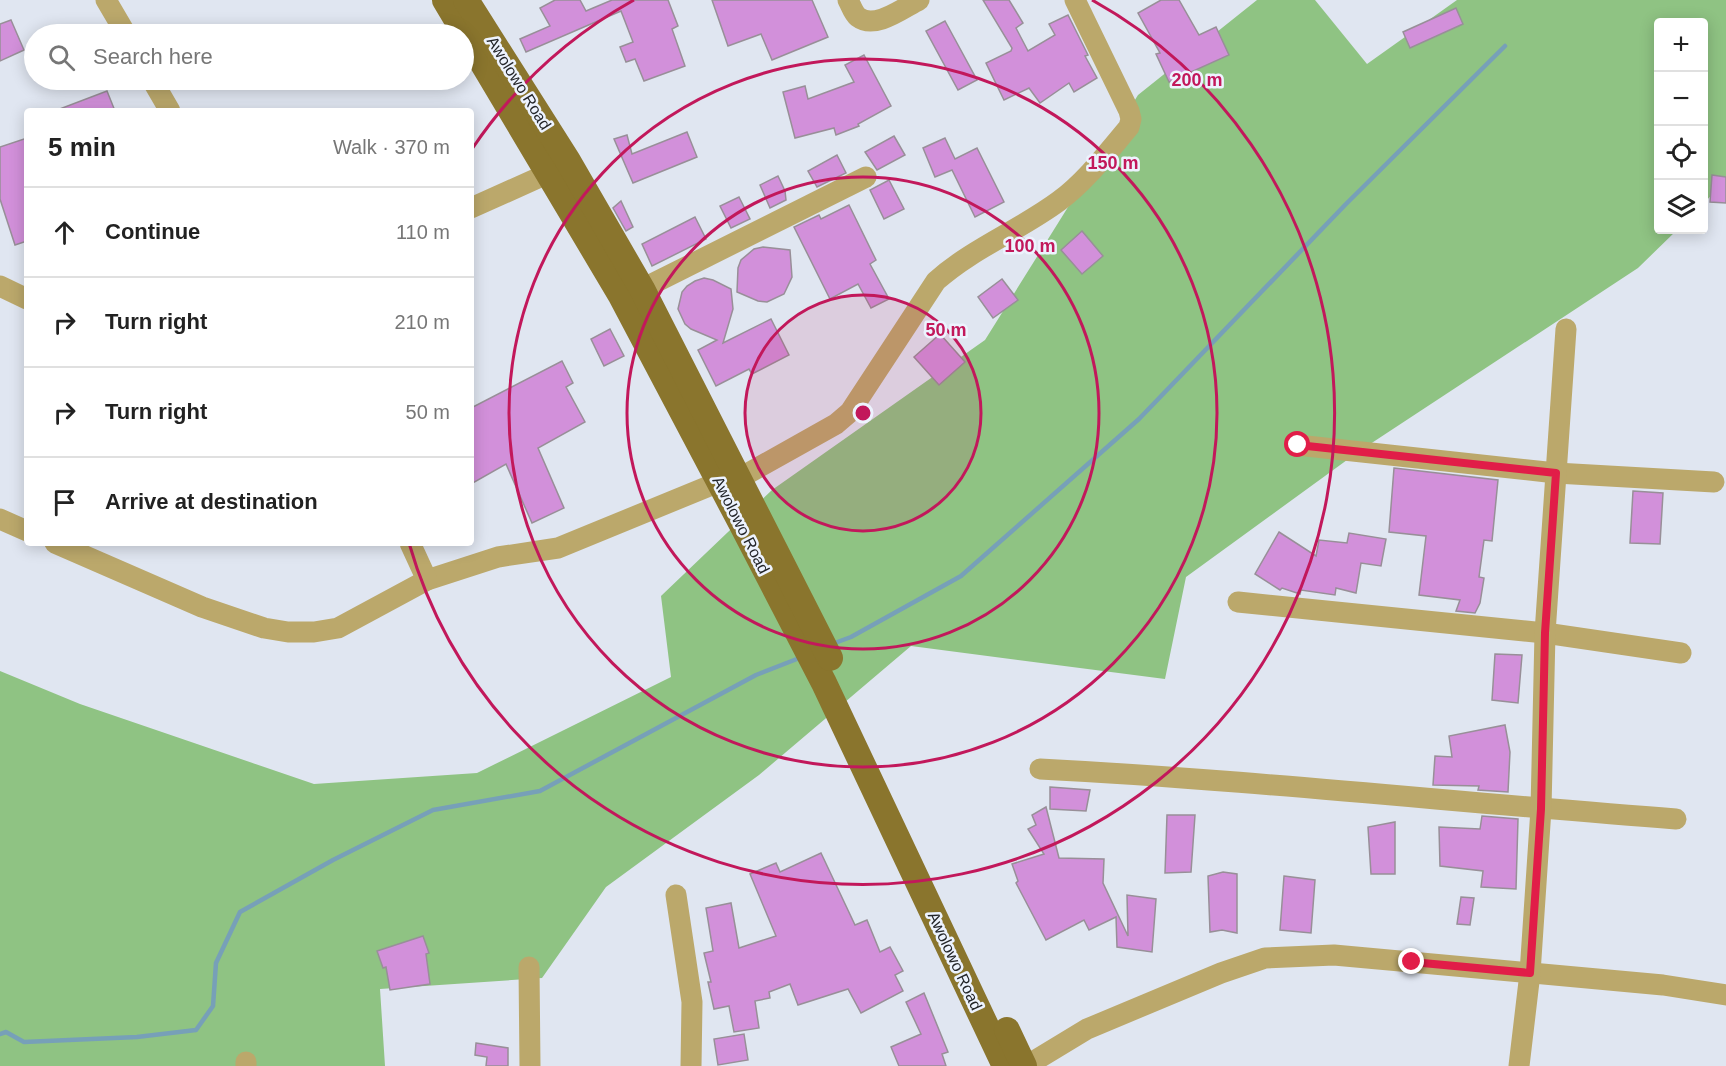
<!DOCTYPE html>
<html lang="en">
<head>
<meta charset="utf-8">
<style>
	body { margin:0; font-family:Arial,sans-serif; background:#f2f2f2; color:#222 }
	.controls { position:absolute; right:18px; top:18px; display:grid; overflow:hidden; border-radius:6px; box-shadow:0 3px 15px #0003 }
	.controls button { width:54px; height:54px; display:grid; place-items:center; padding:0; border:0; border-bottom:2px solid #e0e0e0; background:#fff; color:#222; font:30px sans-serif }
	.stop { position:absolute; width:18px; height:18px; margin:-14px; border:4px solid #e11d48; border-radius:50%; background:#fff }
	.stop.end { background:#e11d48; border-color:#fff; box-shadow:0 2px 6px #0008 }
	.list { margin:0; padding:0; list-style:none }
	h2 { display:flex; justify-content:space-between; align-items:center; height:78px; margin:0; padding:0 24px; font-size:26px }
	h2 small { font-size:20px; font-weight:400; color:#767676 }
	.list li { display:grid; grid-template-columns:39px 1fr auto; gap:18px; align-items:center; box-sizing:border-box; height:90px; padding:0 24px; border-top:2px solid #e0e0e0 }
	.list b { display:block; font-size:22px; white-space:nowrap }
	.list em { font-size:20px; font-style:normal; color:#767676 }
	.icon { flex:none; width:33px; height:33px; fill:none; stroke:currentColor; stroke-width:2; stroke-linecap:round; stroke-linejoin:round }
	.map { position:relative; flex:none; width:1726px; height:1066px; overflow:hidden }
	.search { position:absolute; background:#fff; box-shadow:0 3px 15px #0003; left:24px; top:24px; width:450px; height:66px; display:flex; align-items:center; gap:15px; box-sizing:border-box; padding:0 21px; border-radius:33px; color:#767676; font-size:22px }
	.panel { position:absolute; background:#fff; box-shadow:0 3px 15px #0003; left:24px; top:108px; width:450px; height:438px; border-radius:6px }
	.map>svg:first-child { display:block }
	.green { fill:#8fc383 }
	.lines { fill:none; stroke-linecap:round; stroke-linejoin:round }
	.stream { stroke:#77a0b8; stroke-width:4.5 }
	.building { fill:#d290da; stroke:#988f98; stroke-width:1.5 }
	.minor { stroke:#bba86b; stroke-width:21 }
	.major { stroke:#8a752d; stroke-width:26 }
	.route { stroke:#e11d48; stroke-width:8 }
	.ring { fill:none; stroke:#c2185b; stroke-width:3 }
	.labels { text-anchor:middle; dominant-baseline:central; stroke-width:5; stroke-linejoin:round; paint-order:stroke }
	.street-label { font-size:16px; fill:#232529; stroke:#edf3fe }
	.centre { fill:#c2185b; stroke:#edf3fe; stroke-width:3 }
	.ring-label { font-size:18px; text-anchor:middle; font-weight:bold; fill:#c2185b; stroke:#edf3fe; stroke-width:5; stroke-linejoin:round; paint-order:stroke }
</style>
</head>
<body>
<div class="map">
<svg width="1726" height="1066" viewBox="0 0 1726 1066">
	<rect width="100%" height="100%" fill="#e0e6f1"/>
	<path class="green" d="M 1257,0 L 1315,0 L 1367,64 L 1457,0 L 1726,0 L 1726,180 L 1704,203 L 1704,22 L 1658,22 L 1658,230 L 1677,230 L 1638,268 L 1358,452 L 1186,577 L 1165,679 L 911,646 L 759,775 L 606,887 L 542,978 L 380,989 L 385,1066 L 0,1066 L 0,671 L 80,704 L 314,784 L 477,773 L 671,677 L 661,596 L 772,490 L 985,340 L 1138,95 Z"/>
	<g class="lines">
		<g class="stream">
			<path d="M 832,644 L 851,637 L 961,576 L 1139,419 L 1346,204 L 1505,46"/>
			<path d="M 0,1034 L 6,1032 L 24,1042 L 137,1037 L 196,1030 L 213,1006 L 216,963 L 240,912 L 333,860 L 433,810 L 540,791 L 756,675 L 802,657"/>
		</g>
	</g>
	<g class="building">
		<path d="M 555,0 L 580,0 L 586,11 L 612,0 L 668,0 L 678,26 L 672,29 L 685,66 L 644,81 L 635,59 L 626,62 L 620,47 L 633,42 L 621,11 L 526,52 L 520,39 L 550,26 L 540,8 Z"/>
		<path d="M 712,0 L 812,0 L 828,37 L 772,60 L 761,34 L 728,46 Z"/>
		<path d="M 983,0 L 1009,0 L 1023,23 L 1016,28 L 1028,51 L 1055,35 L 1049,24 L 1068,15 L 1088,55 L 1085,56 L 1097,78 L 1074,92 L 1069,83 L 1040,103 L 1029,88 L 1004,100 L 986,63 L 1011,51 L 1012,48 Z"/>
		<path d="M 1161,0 L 1179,0 L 1199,35 L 1216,27 L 1229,55 L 1169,82 L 1156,54 L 1160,53 L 1138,13 Z"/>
		<path d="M 1456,8 L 1463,24 L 1410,48 L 1403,32 Z"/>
		<path d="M 11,20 L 24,50 L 0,61 L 0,24 Z"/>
		<path d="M 945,21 L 977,80 L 958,90 L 926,31 Z"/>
		<path d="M 864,55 L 891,106 L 858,124 L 859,126 L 836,135 L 834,128 L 795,138 L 783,92 L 805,86 L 808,99 L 854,82 L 845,65 Z"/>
		<path d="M 107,91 L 115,111 L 57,111 L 57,110 Z"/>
		<path d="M 687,132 L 697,157 L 633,183 L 614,139 L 627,135 L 632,154 Z"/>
		<path d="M 894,136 L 905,155 L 877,170 L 865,152 Z"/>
		<path d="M 27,138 L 27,241 L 15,245 L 0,199 L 0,147 Z"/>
		<path d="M 945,138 L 955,159 L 977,148 L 1004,202 L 975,217 L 952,170 L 935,177 L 923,148 Z"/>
		<path d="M 837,155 L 846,173 L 817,187 L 808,171 Z"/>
		<path d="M 1712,175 L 1726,177 L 1726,203 L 1710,202 Z"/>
		<path d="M 778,176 L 785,191 L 786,200 L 770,208 L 760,185 Z"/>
		<path d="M 889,180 L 904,209 L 884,219 L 870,190 Z"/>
		<path d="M 739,197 L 750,219 L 731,228 L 720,206 Z"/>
		<path d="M 621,201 L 633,227 L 626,231 L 613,208 Z"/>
		<path d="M 849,205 L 876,260 L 870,264 L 889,299 L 871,308 L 858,284 L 830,299 L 794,227 L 819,215 L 821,219 Z"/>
		<path d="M 695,217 L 706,239 L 652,266 L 642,244 Z"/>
		<path d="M 1082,231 L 1103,256 L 1082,274 L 1061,250 Z"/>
		<path d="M 763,247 L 790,250 L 792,277 L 784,294 L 767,302 L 758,301 L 737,292 L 738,268 L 741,260 L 754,249 Z"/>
		<path d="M 704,278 L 713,280 L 731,289 L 733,309 L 723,343 L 771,319 L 789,355 L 752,374 L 749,369 L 716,386 L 698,350 L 717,340 L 691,329 L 685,324 L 678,309 L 682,292 L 687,286 L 695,281 Z"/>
		<path d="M 1002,279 L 1018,300 L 993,318 L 978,297 Z"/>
		<path d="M 610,329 L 624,356 L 604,366 L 591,339 Z"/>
		<path d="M 940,334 L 965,362 L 939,385 L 914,357 Z"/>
		<path d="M 562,361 L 573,383 L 566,387 L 585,422 L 538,448 L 564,508 L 532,523 L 506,464 L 471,484 L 471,408 Z"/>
		<path d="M 1394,468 L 1498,480 L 1492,541 L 1484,540 L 1479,577 L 1484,578 L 1480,603 L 1475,613 L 1456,611 L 1460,600 L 1419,595 L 1426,536 L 1389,532 Z"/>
		<path d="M 1633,491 L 1663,493 L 1660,544 L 1630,543 Z"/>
		<path d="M 1279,532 L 1316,556 L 1319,540 L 1347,543 L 1349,533 L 1386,539 L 1381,566 L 1361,563 L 1356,593 L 1336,588 L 1335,595 L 1301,590 L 1300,594 L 1282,588 L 1280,590 L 1255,574 Z"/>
		<path d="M 1495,654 L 1522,655 L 1518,703 L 1492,700 Z"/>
		<path d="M 1505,725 L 1510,752 L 1508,792 L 1478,790 L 1479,786 L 1433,785 L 1435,756 L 1452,757 L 1449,736 Z"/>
		<path d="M 1050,787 L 1090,790 L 1086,811 L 1050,809 Z"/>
		<path d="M 1046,807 L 1059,858 L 1104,859 L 1103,883 L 1128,936 L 1127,895 L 1156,899 L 1152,952 L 1117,947 L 1116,917 L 1089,930 L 1084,920 L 1046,940 L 1016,883 L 1018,881 L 1012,864 L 1044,854 L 1028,829 L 1036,825 L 1032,815 Z"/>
		<path d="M 1167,815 L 1195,815 L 1191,872 L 1165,873 Z"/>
		<path d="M 1482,816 L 1518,819 L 1516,889 L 1481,887 L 1483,871 L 1440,866 L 1439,827 L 1480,829 Z"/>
		<path d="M 1395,822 L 1395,874 L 1371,874 L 1368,827 Z"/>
		<path d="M 821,853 L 855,925 L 867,920 L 880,952 L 890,947 L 903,971 L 895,975 L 903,991 L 861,1013 L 848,989 L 798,1005 L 790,984 L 769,992 L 770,998 L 755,1001 L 759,1028 L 734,1032 L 729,1006 L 714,1009 L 708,982 L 711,982 L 704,953 L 713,951 L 706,908 L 731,903 L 739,948 L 776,936 L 750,874 L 776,863 L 780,872 Z"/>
		<path d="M 1223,872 L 1237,874 L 1237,933 L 1222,930 L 1210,932 L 1208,876 Z"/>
		<path d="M 1284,876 L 1315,880 L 1311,933 L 1280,930 Z"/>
		<path d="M 1461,897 L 1474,898 L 1470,925 L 1457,924 Z"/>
		<path d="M 423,936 L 429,953 L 426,954 L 430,984 L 390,990 L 386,967 L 383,968 L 377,951 Z"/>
		<path d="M 924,993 L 948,1052 L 942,1054 L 946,1066 L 899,1066 L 891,1047 L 921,1034 L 906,1002 Z"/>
		<path d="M 744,1034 L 748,1060 L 718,1065 L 714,1039 Z"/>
		<path d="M 476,1043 L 508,1048 L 508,1066 L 486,1066 L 487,1057 L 475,1055 Z"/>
	</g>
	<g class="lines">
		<g class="minor">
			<path d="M 106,0 L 126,34"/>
			<path d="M 848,0 C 851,5 853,13 858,17 C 875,30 903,8 919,0"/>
			<path d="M 152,80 L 170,111"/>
			<path d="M 471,208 L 549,173"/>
			<path d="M 0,286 L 27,299"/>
			<path d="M 642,289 L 866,177"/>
			<path d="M 1297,445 L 1556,473 L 1714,482"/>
			<path d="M 738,479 L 836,424 L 850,412 L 936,281 C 973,248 1020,230 1059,201 C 1086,181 1107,153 1129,127 L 1131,119 L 1129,111 L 1075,0"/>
			<path d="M 0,519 L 27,531"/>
			<path d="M 55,543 L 202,607 L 264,628 L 288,632 L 314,632 L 338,628 L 427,580 L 498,557 L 558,548 L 719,482"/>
			<path d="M 410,543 L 427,580"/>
			<path d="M 1238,602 L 1545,633 L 1681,653"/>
			<path d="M 1040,769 C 1252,780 1463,803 1676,819"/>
			<path d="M 676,895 L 692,1002 L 691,1066"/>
			<path d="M 529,967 L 530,1066"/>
			<path d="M 246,1062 L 246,1066"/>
			<path d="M 1026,1066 L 1087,1029 L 1221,973 L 1265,958 L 1334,955 L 1663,985 L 1726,995"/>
			<path d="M 1519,1066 L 1530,973 L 1541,809 L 1545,633 L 1566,329"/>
		</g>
		<g class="major">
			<path d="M 445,0 L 620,294 L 741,523 L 824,683 L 1005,1066"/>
			<path d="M 466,0 L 568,161 L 642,289 L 830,658"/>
			<path d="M 1007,1030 L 1024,1066"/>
		</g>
	</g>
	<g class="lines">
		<path class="route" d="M 1298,445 L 1556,473 L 1545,633 L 1541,809 L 1530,973 L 1412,962"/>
	</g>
	<circle cx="863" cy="413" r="118" fill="#c2185b" fill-opacity=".12"/>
	<g class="ring">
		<circle cx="863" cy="413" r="118"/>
		<circle cx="863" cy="413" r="236"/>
		<circle cx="863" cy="413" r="354"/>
		<path d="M472 149A472 472 0 0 1 634 0M1092 0A472 472 0 1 1 409 543"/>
	</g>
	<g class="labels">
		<g class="street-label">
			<text transform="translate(519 83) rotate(58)">Awolowo Road</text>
			<text transform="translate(741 525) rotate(63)">Awolowo Road</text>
			<text transform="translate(955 961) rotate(65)">Awolowo Road</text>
		</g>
	</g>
	<circle cx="863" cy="413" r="9" class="centre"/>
	<g class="ring-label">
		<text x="1197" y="86">200 m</text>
		<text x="1113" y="169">150 m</text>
		<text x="1030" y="252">100 m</text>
		<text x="946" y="336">50 m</text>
	</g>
</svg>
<div class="controls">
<button>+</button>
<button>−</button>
<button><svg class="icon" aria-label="locate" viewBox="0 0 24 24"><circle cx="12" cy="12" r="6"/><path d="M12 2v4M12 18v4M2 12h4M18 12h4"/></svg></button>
<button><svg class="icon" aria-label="layers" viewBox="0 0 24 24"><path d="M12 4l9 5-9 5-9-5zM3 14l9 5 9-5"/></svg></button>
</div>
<div class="stop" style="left:1298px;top:445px"></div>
<div class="stop end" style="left:1412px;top:962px"></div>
<div class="search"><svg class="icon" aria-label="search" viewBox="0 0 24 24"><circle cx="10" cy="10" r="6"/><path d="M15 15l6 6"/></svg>Search here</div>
<section class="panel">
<h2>5 min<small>Walk · 370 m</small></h2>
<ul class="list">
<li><svg class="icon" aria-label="ahead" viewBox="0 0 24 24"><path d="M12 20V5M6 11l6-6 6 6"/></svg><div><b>Continue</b></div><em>110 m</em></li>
<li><svg class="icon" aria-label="right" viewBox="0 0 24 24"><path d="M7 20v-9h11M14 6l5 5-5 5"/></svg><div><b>Turn right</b></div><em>210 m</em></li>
<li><svg class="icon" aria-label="right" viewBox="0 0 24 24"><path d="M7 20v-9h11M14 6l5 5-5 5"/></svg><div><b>Turn right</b></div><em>50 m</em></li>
<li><svg class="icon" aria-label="arrive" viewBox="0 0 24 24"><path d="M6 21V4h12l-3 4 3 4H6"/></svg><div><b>Arrive at destination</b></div></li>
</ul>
</section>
</div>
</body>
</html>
